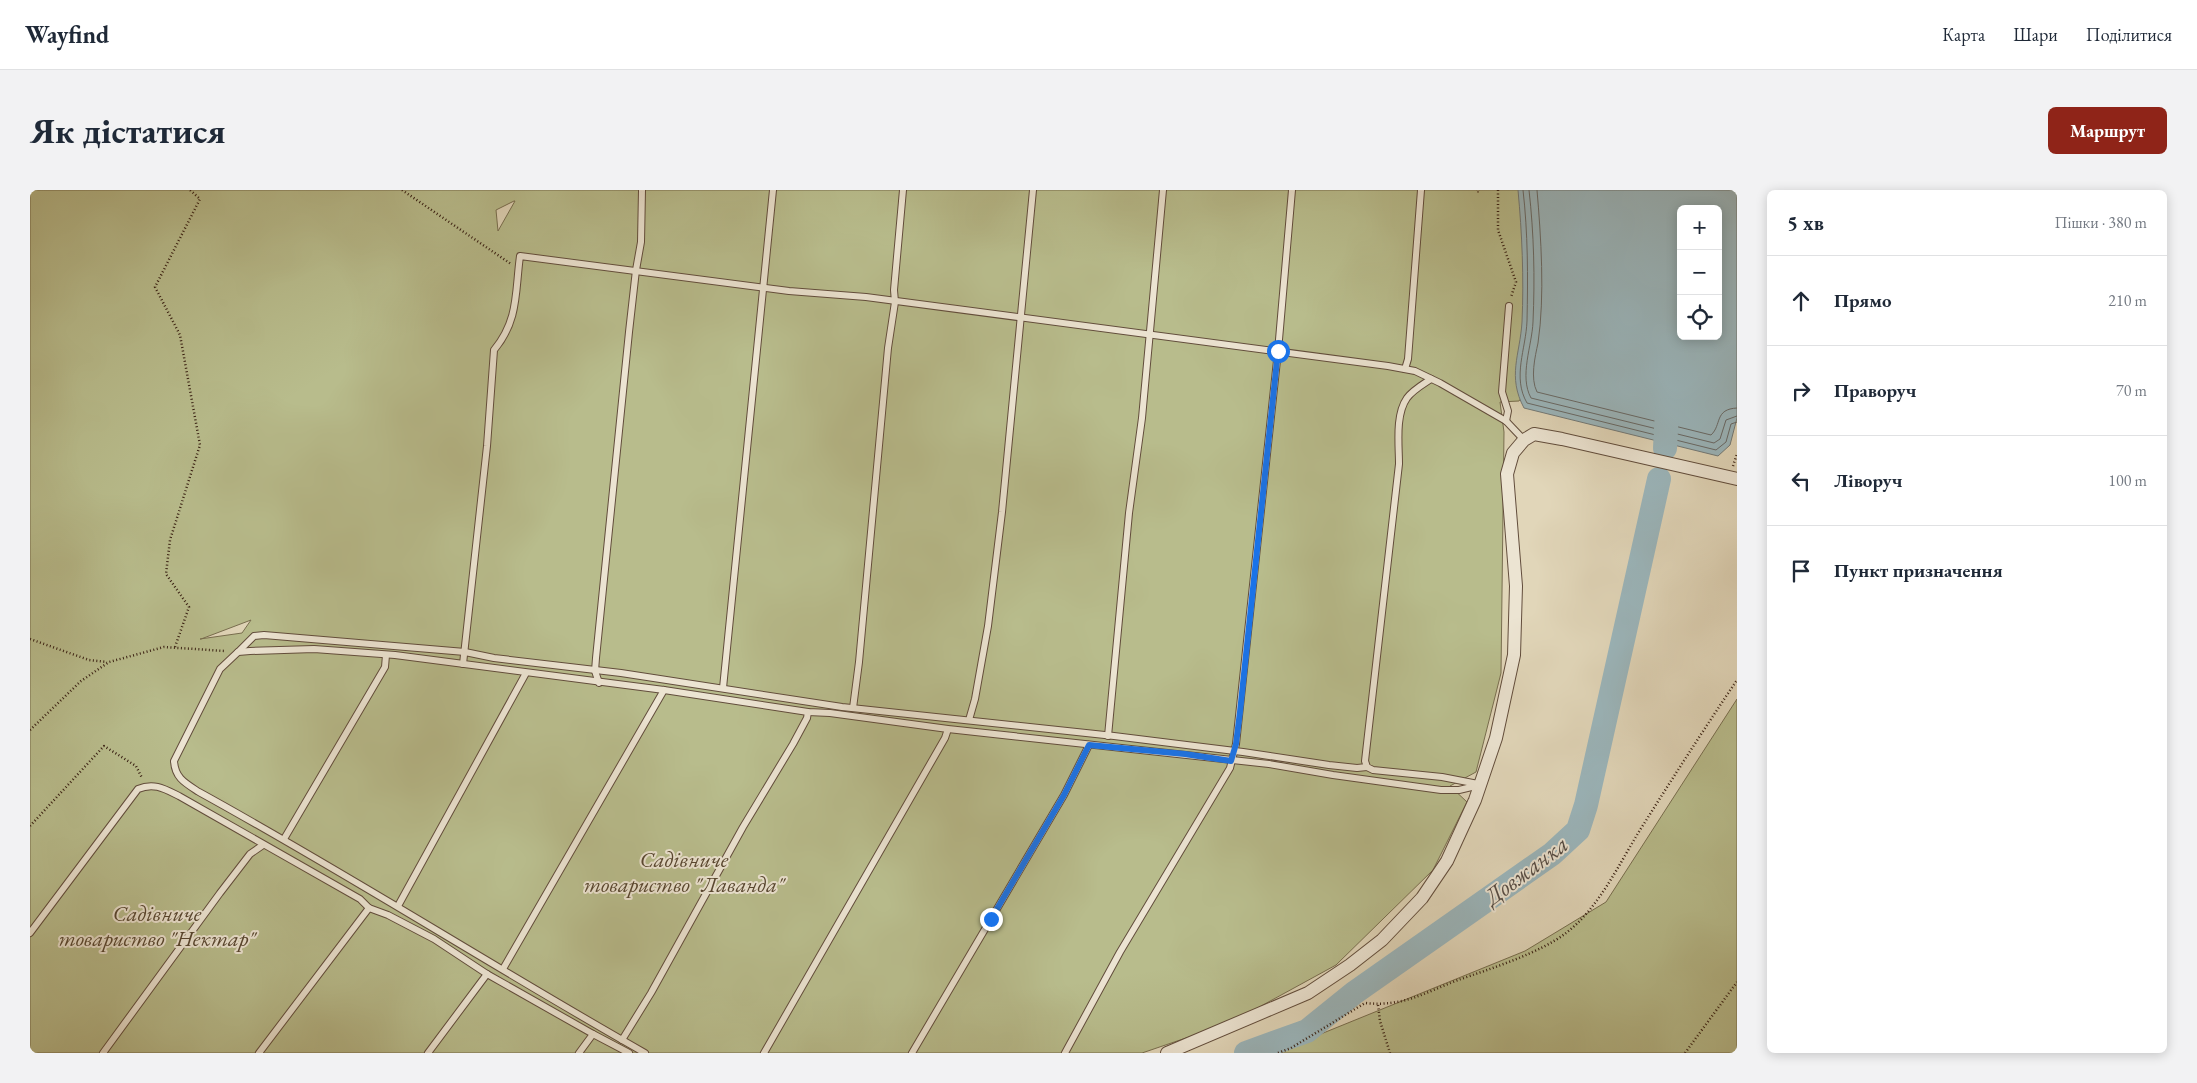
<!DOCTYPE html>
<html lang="uk">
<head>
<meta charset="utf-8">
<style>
	body { margin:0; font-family:"EB Garamond",serif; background:#f2f2f3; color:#1f2937 }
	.controls { position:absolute; right:15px; top:15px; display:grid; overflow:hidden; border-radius:8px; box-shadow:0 2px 12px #0003 }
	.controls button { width:45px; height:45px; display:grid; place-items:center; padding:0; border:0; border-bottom:1px solid #e0e1e3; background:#fff; color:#1f2937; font:25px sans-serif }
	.stop { position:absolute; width:15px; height:15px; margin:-11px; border:4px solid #1a73e8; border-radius:50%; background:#fff }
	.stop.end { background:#1a73e8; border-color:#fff; box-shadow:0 1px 5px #0008 }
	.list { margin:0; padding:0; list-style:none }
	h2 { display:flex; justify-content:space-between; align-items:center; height:65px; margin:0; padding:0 20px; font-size:21px }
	h2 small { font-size:16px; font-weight:400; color:#747a83 }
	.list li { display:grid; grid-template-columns:32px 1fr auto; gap:15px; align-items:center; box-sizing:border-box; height:90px; padding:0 20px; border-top:1px solid #e0e1e3 }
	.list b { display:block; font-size:19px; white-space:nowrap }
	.list em { font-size:16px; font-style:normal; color:#747a83 }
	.icon { flex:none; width:28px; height:28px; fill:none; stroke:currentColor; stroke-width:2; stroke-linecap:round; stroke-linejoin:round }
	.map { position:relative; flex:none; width:1707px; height:863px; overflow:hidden; border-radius:8px }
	header { display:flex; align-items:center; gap:30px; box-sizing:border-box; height:70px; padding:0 25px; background:#fff; border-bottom:1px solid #e0e1e3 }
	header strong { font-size:24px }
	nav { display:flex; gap:28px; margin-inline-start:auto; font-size:18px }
	.intro { display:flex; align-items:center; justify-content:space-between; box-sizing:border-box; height:120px; padding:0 30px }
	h1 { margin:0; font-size:35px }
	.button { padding:12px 22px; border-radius:8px; background:#8f2418; color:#fff; font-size:18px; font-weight:700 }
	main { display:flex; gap:30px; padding:0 30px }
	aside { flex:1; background:#fff; border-radius:8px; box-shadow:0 2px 12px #0003 }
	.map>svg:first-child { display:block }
	.green { fill:#b8bc8c; stroke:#786e4f; fill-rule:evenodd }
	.water { fill:#9bb6bc; stroke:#737a78; fill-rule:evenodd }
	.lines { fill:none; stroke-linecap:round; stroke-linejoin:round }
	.shore { stroke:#696a67; stroke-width:1 }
	.river { stroke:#9bb6bc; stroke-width:24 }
	.lane-casing { stroke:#624d3c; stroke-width:8 }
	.street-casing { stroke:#624d3c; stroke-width:14 }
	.path { stroke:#371f12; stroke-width:2.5; stroke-dasharray:1 2.5; stroke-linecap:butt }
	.lane { stroke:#ece4d2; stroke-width:6 }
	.street { stroke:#ece4d2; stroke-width:12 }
	.route { stroke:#1a73e8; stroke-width:6 }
	.labels { text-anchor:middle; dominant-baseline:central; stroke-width:4; stroke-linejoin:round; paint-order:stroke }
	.park-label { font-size:22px; font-style:italic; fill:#574630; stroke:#ece4d2 }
	.water-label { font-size:24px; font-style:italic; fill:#554c45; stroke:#ece4d2 }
</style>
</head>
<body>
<header>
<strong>Wayfind</strong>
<nav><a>Карта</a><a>Шари</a><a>Поділитися</a></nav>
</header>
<div class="intro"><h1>Як дістатися</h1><a class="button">Маршрут</a></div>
<main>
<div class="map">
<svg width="1707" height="863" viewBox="0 0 1707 863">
	<rect width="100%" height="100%" fill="#e1d6b9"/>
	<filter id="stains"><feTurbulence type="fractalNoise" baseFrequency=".004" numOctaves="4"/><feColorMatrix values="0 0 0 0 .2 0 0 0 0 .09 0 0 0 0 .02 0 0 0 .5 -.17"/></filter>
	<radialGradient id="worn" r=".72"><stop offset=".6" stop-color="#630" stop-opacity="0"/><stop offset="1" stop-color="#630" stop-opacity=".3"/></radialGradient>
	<g class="green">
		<path d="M 0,0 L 1447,0 L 1448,3 L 1449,0 L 1498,0 L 1494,204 L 1489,211 L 1470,212 L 1474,242 L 1471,483 L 1446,582 L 1420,596 L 1437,612 L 1403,680 L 1306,775 L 1200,833 L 1112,863 L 0,863 ZM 484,11 L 485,11 L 468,41 L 466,20 ZM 221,430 L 212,443 L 170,449 L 171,449 Z"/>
		<path d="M 1707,509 L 1707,863 L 1244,863 L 1495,761 L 1576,712 Z"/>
	</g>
	<path class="water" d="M 1488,0 L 1707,0 L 1707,228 L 1700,255 L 1688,266 L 1494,218 C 1477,186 1490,165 1492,132 C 1494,88 1492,43 1488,0 ZM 1651,19 L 1688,19 L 1688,146 L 1651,146 Z"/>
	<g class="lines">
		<g class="shore">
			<path d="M 1493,0 C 1498,43 1498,87 1497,131 C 1496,159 1482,187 1497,213 L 1686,260 L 1696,252 L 1701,234 L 1707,232"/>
			<path d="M 1499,0 C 1504,44 1505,88 1503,132 C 1502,156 1489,186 1501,208 L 1684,253 L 1690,249 L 1696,230 L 1707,226"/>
			<path d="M 1507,0 C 1511,47 1515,106 1508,153 C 1505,167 1500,188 1507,202 L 1681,245 C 1692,235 1684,219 1707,218"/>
		</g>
		<g class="river">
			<path d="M 1635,258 L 1637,220"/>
			<path d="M 1216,863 L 1277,841 L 1324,803 L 1522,664 L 1548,640 L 1556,615 L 1629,289"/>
		</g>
		<g class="lane-casing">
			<g id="lane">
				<path d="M 1375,179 L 1378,169 L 1391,0"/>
				<path d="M 1401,189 C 1392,195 1383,200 1377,208 C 1365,225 1369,255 1369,274 L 1335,571 L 1337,577 L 1343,580 L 1412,587 L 1448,594"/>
				<path d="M 1476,231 L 1478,221 L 1472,202 L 1479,116"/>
				<path d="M 208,462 L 224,446 L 234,445 L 435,462 L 464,468 L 591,483 L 812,517 L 1084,546 L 1213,562 L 1299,575 L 1327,578 L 1337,577"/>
				<path d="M 433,474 L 457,256 L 464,160 C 489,130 485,102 490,66 L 759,101 L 836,107 L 1358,176 L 1385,181 L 1410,193 L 1476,231 L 1494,250"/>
				<path d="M 569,493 L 565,481 L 566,468 L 599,142 L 606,80 L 611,52 L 612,0"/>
				<path d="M 693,498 L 743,0"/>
				<path d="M 823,518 L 829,472 L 858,158 L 865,112 L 864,100 L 873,0"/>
				<path d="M 939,530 L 945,509 L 958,436 L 972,322 L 1003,0"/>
				<path d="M 1078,546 L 1099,323 L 1112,228 L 1133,0"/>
				<path d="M 254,649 L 355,477 L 356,465"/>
				<path d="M 368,716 L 496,483"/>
				<path d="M 0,743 L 108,599 C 124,592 135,599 149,606 L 330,709 L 339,718 L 358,725 L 404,749 L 457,784 L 563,844 L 549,863"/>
				<path d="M 473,779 L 634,500"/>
				<path d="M 563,844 L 599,863"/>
				<path d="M 592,850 L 621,803 L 713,637 L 763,554 L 777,528 L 778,522"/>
				<path d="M 73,863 L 190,703 L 220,664 L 233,655"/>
				<path d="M 229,863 L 339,718"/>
				<path d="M 398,863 L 457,784"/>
				<path d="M 615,863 C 465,778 320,685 169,602 C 155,593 145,588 144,571 L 190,479 L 208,462 L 220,461 L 284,459 L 365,465 L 634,500 L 778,522 L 800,523 L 918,539 L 1239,574 L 1303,585 L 1411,600 L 1429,600 L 1450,595"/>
				<path d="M 734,863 L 915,548 L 918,539"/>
				<path d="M 882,863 L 1034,605 L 1059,555"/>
				<path d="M 1035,863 L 1090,762 L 1200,578 L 1206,554 L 1248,161 L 1262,0"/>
			</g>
		</g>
		<g class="street-casing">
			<path id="street" d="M 1137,863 L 1278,803 L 1320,775 L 1352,750 L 1392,708 L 1417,671 L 1445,610 L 1466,548 L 1484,465 L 1486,396 L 1477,284 L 1483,263 L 1494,250 L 1504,244 L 1532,249 L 1707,289"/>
		</g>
		<g class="path">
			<path d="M 372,0 L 481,74"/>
			<path d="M 1468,0 L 1468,40 L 1486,92 L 1481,107"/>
			<path d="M 1703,276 L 1707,264"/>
			<path d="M 0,449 L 59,470 L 77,472"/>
			<path d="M 145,457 L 159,417 L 136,384 L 140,350 L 170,255 L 150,145 L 125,97 L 170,9 L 160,0"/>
			<path d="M 0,540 L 51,491 L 79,472 L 134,457 L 195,461"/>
			<path d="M 0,636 L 74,556 L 106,576 L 112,588"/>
			<path d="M 1348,815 L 1350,831 L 1360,863"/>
			<path d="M 1248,863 L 1261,858 L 1335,813 C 1373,817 1394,803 1428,790 C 1460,779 1510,763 1536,743 C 1569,718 1589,674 1610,640 C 1642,589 1674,539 1707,490"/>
			<path d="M 1655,863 L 1707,792"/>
		</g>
		<use href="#lane" class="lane"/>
		<use href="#street" class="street"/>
	</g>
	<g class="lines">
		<path class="route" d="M 961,729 L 1034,605 L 1059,555 L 1155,564 L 1201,571 L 1206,554 L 1210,522 L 1248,161"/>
	</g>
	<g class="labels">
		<g class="park-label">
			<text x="654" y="669">Садівниче<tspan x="654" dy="25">товариство "Лаванда"</tspan></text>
			<text x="127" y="723">Садівниче<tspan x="127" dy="25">товариство "Нектар"</tspan></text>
		</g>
		<g class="water-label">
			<text transform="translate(1496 680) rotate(-37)">Довжанка</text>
		</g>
	</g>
	<rect width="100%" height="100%" filter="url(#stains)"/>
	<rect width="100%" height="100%" fill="url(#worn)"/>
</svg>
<div class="controls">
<button>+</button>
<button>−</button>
<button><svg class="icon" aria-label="locate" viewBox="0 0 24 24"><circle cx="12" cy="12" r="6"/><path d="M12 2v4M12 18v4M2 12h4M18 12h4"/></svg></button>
</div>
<div class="stop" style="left:1248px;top:161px"></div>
<div class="stop end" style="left:961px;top:729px"></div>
</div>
<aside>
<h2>5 хв<small>Пішки · 380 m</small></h2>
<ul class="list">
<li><svg class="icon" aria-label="ahead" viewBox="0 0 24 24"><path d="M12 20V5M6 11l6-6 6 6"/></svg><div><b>Прямо</b></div><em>210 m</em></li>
<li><svg class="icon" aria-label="right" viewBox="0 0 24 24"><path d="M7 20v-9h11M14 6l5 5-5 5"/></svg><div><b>Праворуч</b></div><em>70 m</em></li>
<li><svg class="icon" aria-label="left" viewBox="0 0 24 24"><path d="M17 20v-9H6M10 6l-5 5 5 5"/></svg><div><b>Ліворуч</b></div><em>100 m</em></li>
<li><svg class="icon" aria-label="arrive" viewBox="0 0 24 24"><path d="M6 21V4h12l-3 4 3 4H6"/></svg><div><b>Пункт призначення</b></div></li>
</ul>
</aside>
</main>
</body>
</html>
